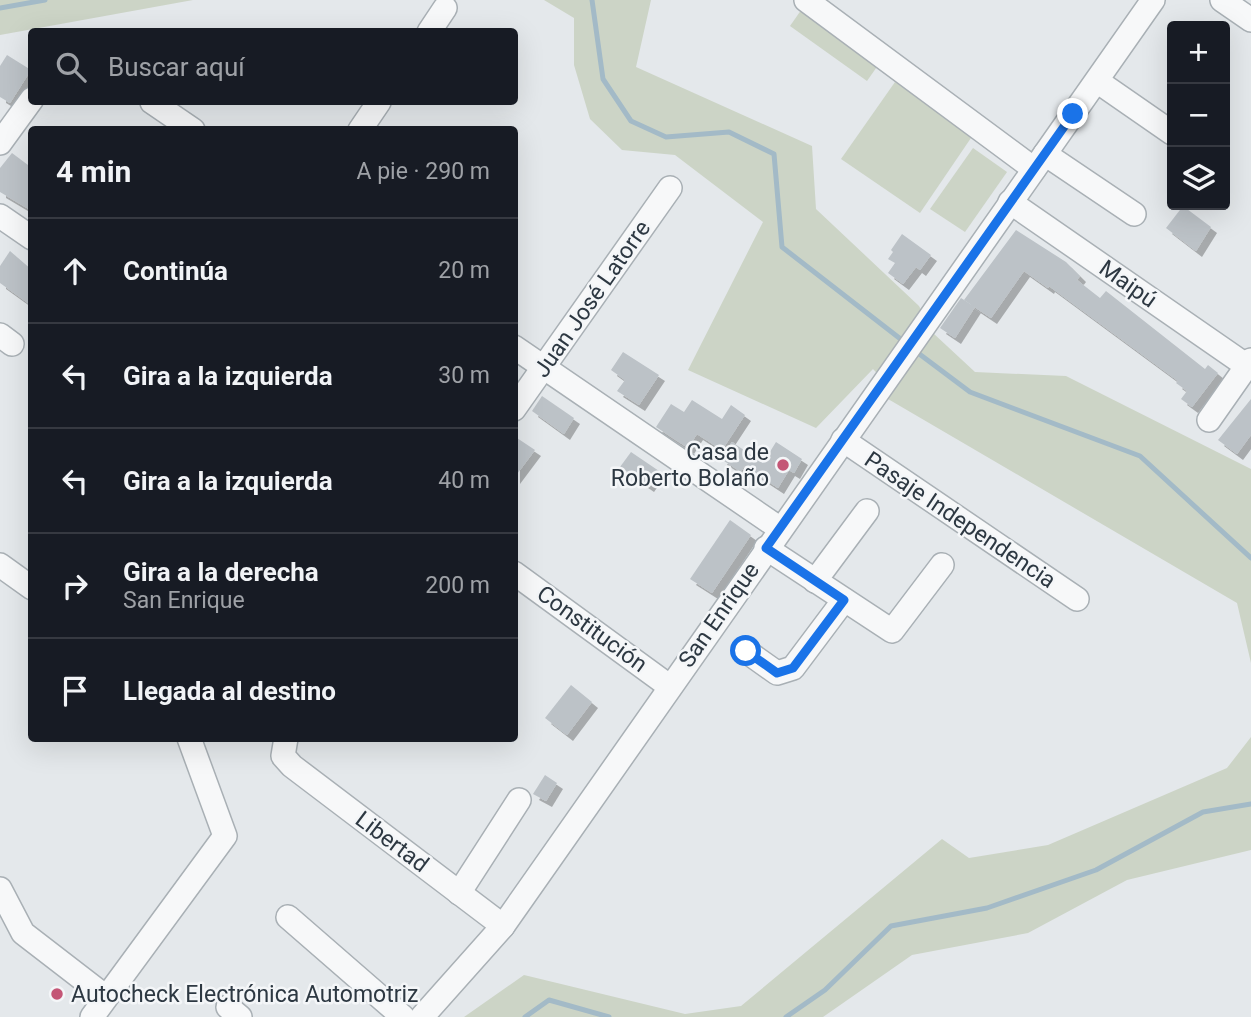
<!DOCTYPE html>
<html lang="es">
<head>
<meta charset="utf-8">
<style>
	body { margin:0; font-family:Roboto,sans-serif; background:#242831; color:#f1f3f6 }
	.controls { position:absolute; right:21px; top:21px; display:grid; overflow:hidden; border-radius:7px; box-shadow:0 7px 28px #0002 }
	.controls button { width:63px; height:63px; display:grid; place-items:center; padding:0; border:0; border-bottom:2px solid #363941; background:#171b24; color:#f1f3f6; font:35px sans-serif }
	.stop { position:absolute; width:21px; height:21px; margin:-16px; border:5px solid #1a73e8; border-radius:50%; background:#fff }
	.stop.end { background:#1a73e8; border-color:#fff; box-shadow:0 2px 7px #0008 }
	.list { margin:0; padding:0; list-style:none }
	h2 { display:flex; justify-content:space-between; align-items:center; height:91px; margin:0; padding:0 28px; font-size:30px }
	h2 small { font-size:23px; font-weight:400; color:#9ea1a6 }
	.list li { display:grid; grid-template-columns:46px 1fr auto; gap:21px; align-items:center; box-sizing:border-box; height:105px; padding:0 28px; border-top:2px solid #363941 }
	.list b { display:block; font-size:26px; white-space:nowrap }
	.list p { margin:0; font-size:23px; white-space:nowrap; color:#9ea1a6 }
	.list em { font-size:23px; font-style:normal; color:#9ea1a6 }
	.icon { flex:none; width:38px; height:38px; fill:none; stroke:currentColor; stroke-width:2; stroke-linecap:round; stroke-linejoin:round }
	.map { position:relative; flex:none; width:1251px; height:1017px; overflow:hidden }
	.search { position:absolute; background:#171b24; box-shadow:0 7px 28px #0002; left:28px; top:28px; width:490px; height:77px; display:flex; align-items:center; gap:18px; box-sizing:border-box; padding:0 24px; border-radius:7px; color:#9ea1a6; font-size:26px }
	.panel { position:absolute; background:#171b24; box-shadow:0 7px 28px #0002; left:28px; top:126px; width:490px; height:616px; border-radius:7px }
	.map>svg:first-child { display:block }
	.green { fill:#ccd4c6 }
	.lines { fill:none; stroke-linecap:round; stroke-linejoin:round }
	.stream { stroke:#a3bac7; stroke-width:5 }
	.building { fill:#bcc2c7; filter:url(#shadow) }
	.minor-casing { stroke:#a9b0b5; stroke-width:26 }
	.minor { stroke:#f7f8f9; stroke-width:23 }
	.route { stroke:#1a73e8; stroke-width:9 }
	.poi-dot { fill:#c45676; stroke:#f4f6f8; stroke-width:2.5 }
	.labels { text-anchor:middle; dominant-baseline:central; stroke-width:5; stroke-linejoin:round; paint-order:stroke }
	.street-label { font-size:23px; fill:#2d3842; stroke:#f4f6f8 }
	.poi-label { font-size:23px; fill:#2d3842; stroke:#f4f6f8; text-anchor:end }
</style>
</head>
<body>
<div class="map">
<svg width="1251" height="1017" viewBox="0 0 1251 1017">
	<defs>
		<filter id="shadow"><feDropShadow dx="6" dy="6" stdDeviation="0" flood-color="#0004"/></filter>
	</defs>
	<rect width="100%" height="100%" fill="#e4e8eb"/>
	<g class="green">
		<path d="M 0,0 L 193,0 L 0,35 Z"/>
		<path d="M 544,0 L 651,0 L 636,67 L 812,146 L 816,209 L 919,306 L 933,333 L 975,372 L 1066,376 L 1251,469 L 1251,663 L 1237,603 L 888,399 L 891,388 L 873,369 L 816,428 L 688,370 L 763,222 L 675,155 L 622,150 L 590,119 L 574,65 L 574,18 Z"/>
		<path d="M 804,6 L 881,61 L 867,81 L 790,26 Z"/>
		<path d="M 895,82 L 973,135 L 920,213 L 841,159 Z"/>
		<path d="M 973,148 L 1007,172 L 965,232 L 930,209 Z"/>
		<path d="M 1251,737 L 1251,850 L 1127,880 L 1028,933 L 912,955 L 823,1017 L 464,1017 L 524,975 L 685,1014 L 741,1006 L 942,839 L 969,858 L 1048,845 L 1227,768 Z"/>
	</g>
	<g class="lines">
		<g class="stream">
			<path d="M 592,0 L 603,79 L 631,121 L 666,137 L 729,132 L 774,154 L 782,247 L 907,344"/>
			<path d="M 0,8 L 45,0"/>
			<path d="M 914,350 L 970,392 L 1140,456 L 1251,558"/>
			<path d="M 525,1017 L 549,1000 L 609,1017"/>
			<path d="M 786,1017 L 825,990 L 891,926 L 987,908 L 1096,870 L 1203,812 L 1251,804"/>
		</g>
	</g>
	<g class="building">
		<path d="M 7,55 L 31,70 L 10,103 L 0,97 L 0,66 Z"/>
		<path d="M 12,153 L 32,168 L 32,211 L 0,192 L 0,168 Z"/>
		<path d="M 1183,206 L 1211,227 L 1196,251 L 1166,228 Z"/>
		<path d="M 1016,230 L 1066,262 L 1080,276 L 1077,280 L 1100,298 L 1106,291 L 1205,369 L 1208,365 L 1218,373 L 1192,407 L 1181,399 L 1187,391 L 1176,383 L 1178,381 L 1049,286 L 1048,288 L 1024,271 L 991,318 L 964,300 Z"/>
		<path d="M 902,234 L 931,255 L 920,270 L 916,267 L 903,284 L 888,273 L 895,263 L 888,259 L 893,252 L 891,250 Z"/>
		<path d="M 10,251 L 32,270 L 32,306 L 0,283 L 0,266 Z"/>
		<path d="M 961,298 L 975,307 L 955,338 L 940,328 Z"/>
		<path d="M 623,352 L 659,375 L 639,405 L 617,391 L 625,380 L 611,370 Z"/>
		<path d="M 542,396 L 574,418 L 564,434 L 532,411 Z"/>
		<path d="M 1251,399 L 1251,435 L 1237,454 L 1218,440 Z"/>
		<path d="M 692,400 L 722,419 L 731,405 L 745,415 L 722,450 L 697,434 L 688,448 L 656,427 L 671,404 L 684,412 Z"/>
		<path d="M 514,436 L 535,450 L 514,478 Z"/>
		<path d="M 732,442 L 763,463 L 776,442 L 802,459 L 794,473 L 789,470 L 778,488 L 744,466 L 741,472 L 721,459 Z"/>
		<path d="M 631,452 L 659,471 L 648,486 L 620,467 Z"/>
		<path d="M 730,520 L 751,535 L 712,593 L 690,579 Z"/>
		<path d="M 571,685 L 592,702 L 567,735 L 545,718 Z"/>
		<path d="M 545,775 L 557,783 L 546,801 L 533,794 Z"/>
	</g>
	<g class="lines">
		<g class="minor-casing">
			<g id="minor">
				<path d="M 806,0 L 1034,169"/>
				<path d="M 1222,0 L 1251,20"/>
				<path d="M 429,32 L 445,8"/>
				<path d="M 1097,81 L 1172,133"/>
				<path d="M 152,102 L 193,130"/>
				<path d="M 360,130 L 379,102"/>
				<path d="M 0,143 L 32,99"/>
				<path d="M 1045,154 L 1134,214"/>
				<path d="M 1010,202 L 1247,366"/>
				<path d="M 0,216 L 32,238"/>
				<path d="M 0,335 L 12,344"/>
				<path d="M 514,347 L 779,528"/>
				<path d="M 514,409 L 670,188"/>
				<path d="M 1209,420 L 1251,360"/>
				<path d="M 843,440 L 1077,599"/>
				<path d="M 766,548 L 892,631 L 942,565"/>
				<path d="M 0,565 L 32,588"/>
				<path d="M 514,573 L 669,686"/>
				<path d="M 815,581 L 867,511"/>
				<path d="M 746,651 L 777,673 L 793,668 L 844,600"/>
				<path d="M 286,738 L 283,756 L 292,766 L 503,926"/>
				<path d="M 0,889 L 23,933 L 106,997"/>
				<path d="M 459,893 L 519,800"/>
				<path d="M 288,917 L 403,1017"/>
				<path d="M 228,1007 L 240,1017"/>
				<path d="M 92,1017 L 225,836 L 189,738"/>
				<path d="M 422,1017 L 503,926 L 1153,0"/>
			</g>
		</g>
		<use href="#minor" class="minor"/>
	</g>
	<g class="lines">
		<path class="route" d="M 746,651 L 777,673 L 793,668 L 844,600 L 766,548 L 1073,114"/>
	</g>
	<g class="poi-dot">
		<circle cx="783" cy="465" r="7"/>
		<circle cx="57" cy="994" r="7"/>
	</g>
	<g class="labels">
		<g class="street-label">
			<text transform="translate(1128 284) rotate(35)">Maipú</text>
			<text transform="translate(592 299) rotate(-55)">Juan José Latorre</text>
			<text transform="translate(960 520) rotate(34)">Pasaje Independencia</text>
			<text transform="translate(719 615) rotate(-55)">San Enrique</text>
			<text transform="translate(592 629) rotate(36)">Constitución</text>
			<text transform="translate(392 842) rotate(37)">Libertad</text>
		</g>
		<g class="poi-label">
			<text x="769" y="452">Casa de<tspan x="769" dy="26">Roberto Bolaño</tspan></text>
			<text x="71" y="994" text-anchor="start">Autocheck Electrónica Automotriz</text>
		</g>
	</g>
</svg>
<div class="controls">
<button>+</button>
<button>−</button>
<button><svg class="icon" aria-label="layers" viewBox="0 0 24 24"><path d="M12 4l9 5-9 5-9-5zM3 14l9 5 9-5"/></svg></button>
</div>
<div class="stop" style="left:746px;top:651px"></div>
<div class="stop end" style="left:1073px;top:114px"></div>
<div class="search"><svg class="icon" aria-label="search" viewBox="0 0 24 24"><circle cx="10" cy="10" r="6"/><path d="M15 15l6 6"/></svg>Buscar aquí</div>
<section class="panel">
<h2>4 min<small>A pie · 290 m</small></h2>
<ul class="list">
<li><svg class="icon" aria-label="ahead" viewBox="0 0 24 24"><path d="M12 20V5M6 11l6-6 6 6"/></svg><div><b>Continúa</b></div><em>20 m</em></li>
<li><svg class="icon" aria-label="left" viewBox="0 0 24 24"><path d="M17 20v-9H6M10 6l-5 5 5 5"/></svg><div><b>Gira a la izquierda</b></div><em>30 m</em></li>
<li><svg class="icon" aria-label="left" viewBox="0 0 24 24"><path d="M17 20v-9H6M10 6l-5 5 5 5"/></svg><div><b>Gira a la izquierda</b></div><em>40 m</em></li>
<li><svg class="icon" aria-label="right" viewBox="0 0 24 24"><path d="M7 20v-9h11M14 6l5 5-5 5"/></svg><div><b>Gira a la derecha</b><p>San Enrique</p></div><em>200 m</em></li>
<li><svg class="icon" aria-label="arrive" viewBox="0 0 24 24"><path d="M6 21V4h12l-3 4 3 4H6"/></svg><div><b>Llegada al destino</b></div></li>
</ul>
</section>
</div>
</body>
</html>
